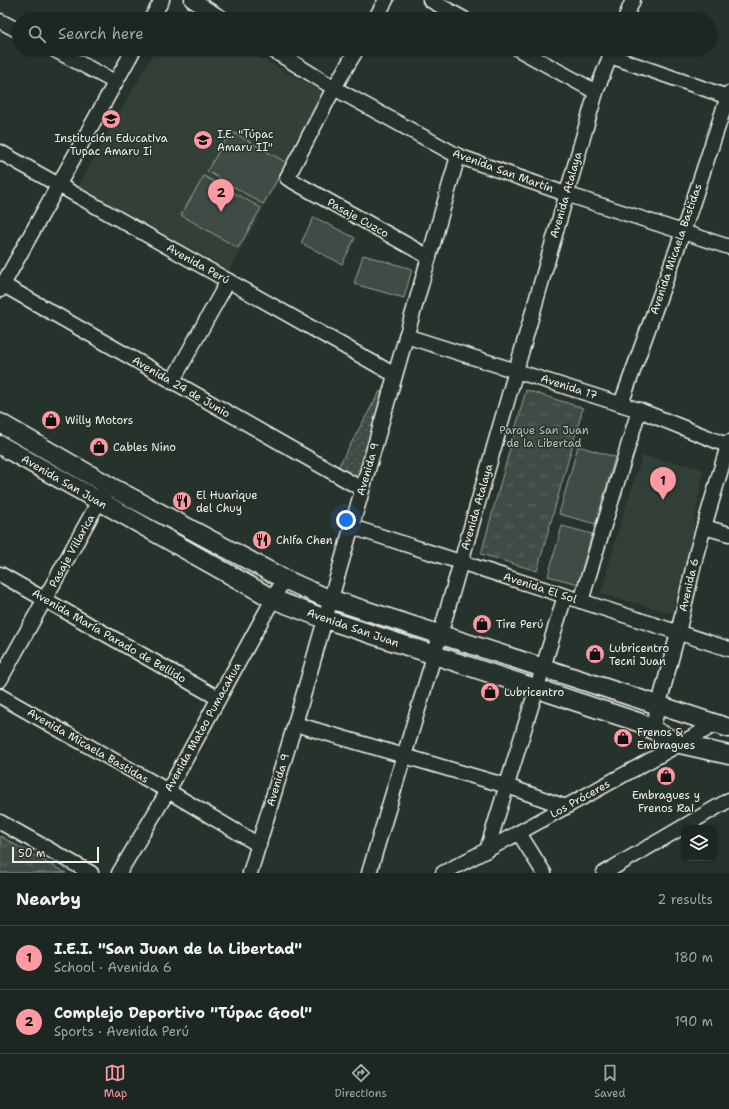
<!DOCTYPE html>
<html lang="en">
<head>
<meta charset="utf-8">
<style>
	body { margin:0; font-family:"Shantell Sans",sans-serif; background:#29322f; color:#f1f3f6 }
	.controls { position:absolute; right:12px; bottom:12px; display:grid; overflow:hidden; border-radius:8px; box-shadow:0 1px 3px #0004 }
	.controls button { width:36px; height:36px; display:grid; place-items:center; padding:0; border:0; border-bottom:1px solid #3a4340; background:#1c2622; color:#f1f3f6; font:20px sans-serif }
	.scale { position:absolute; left:12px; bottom:10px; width:87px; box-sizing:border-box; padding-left:4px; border:2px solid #f4f1e8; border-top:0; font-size:11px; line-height:14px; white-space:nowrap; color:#f4f1e8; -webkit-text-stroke:3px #26332d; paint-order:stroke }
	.you { position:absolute; left:346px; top:520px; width:14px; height:14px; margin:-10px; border:3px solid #fff; border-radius:50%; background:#1a73e8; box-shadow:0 0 0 6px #1a73e833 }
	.badge { display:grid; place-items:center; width:26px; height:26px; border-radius:50%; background:#ff9aa2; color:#111; font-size:13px; font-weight:700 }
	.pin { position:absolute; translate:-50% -33px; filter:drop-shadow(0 1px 2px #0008) }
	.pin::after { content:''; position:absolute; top:21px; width:14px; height:12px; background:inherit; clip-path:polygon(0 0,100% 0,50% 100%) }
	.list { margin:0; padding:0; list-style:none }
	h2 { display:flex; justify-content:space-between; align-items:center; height:52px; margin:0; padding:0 16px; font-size:17px }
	h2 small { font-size:13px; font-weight:400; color:#a0a5a5 }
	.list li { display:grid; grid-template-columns:26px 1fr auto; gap:12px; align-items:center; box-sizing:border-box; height:64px; padding:0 16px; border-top:1px solid #3a4340 }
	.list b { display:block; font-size:15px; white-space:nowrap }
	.list p { margin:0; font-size:13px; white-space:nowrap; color:#a0a5a5 }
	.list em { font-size:13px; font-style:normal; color:#a0a5a5 }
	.icon { flex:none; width:22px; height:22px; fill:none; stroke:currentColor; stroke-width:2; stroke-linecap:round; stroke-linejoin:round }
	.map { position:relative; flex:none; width:729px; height:873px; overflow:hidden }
	.search { position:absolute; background:#1c2622; box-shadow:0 1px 3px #0004; left:12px; right:12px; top:12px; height:44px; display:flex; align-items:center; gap:10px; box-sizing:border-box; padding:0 14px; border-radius:22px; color:#a0a5a5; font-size:15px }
	.sheet { height:180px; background:#1c2622 }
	nav { display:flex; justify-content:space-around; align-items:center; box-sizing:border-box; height:56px; border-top:1px solid #3a4340; background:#1c2622; font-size:11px; color:#a0a5a5 }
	nav a { display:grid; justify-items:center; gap:2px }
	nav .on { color:#ff9aa2 }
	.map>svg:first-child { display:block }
	.built { fill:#333f39 }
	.grass { fill:url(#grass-dots); stroke:#9a9e96 }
	.park { fill:url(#park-tufts); stroke:#9a9e96 }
	.garden { fill:#414b45; stroke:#9a9e96 }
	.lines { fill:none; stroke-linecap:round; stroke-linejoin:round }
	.minor-casing { stroke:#f4f1e8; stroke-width:17 }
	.major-casing { stroke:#f4f1e8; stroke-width:21 }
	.minor { stroke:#26332d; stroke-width:14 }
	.major { stroke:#26332d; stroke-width:18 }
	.labels { text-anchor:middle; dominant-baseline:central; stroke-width:3; stroke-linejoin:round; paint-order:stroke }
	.poi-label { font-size:11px; fill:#f4f1e8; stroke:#26332d; text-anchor:start }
	.street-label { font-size:11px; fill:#f4f1e8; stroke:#26332d }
	.park-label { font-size:11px; fill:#bebfb7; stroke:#26332d }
</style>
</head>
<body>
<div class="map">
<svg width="729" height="873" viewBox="0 0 729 873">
	<defs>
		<pattern id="grass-dots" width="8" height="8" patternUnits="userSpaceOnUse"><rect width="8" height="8" fill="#414b45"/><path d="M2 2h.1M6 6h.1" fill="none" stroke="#5d6560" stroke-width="1.8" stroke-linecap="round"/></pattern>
		<pattern id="park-tufts" width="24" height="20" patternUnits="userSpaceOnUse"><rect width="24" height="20" fill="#414b45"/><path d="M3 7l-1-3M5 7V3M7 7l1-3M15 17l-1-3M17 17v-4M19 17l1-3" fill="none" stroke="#5d6560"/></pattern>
	</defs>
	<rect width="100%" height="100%" fill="#26332d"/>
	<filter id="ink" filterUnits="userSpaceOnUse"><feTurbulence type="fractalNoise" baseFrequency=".025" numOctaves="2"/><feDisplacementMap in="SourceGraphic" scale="8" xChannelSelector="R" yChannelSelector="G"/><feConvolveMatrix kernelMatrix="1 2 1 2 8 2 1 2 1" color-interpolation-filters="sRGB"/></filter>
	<g filter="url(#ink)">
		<g class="built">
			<path d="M 156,49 L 244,49 L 327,94 L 229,270 L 78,186 Z"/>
			<path d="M 642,456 L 704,469 L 689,550 L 672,613 L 601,594 L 618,531 Z"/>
		</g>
		<path class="grass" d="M 380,391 L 384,393 L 360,471 L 356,475 L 352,475 L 338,467 Z"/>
		<g class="park">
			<path d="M 526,390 L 583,408 L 537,571 L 481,554 Z"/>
			<path d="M 0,836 L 66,873 L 0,873 Z"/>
		</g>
		<g class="garden">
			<path d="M 231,131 L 287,163 L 263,204 L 207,171 Z"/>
			<path d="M 204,176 L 261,208 L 238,248 L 181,215 Z"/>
			<path d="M 314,217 L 355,238 L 342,264 L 301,243 Z"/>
			<path d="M 363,255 L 412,269 L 404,298 L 354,284 Z"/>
			<path d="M 578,446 L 615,457 L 596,524 L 559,514 Z"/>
			<path d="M 562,526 L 592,534 L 578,584 L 548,576 Z"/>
		</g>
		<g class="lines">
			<g class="minor-casing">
				<g id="minor">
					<path d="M 192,0 L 223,19"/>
					<path d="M 430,0 L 464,19"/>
					<path d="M 151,19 L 162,0"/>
					<path d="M 375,19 L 386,0"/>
					<path d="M 625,19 L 633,0"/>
					<path d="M 0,21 L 19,31"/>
					<path d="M 53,49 L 115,82"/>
					<path d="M 271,49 L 334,88 L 458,156 L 566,194 L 729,247"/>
					<path d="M 357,49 L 334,88 L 287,178 L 429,257"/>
					<path d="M 518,49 L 596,92"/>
					<path d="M 610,56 L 728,97"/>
					<path d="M 0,152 L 395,375"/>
					<path d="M 0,283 L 362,489"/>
					<path d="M 0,290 L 134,49"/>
					<path d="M 406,336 L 639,410 L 729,446"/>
					<path d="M 172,382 L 228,281"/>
					<path d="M 621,404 L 683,232 L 729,93"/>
					<path d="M 352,527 L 729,649"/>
					<path d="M 704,527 L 729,534"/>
					<path d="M 0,574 L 218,698"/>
					<path d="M 581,601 L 639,410"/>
					<path d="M 0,680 L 104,492"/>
					<path d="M 0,696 L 168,791 L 259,845"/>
					<path d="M 295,724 L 507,786 L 566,807"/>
					<path d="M 652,730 L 678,633 L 697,551 L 729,442"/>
					<path d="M 0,822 L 91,873"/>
					<path d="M 519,833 L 544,873"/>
					<path d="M 487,850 L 565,596"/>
					<path d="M 119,873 L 168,791 L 284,579"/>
					<path d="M 250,873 L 295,724 L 458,156"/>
					<path d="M 369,873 L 434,656 L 596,92 L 613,49"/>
					<path d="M 443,873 L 487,850 L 716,724"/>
					<path d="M 604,873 L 729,800"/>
				</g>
			</g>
			<g class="major-casing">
				<g id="major">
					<path d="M 0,423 L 113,488 L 284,579 L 324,597 L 729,728"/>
					<path d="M 0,445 L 273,599 L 325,619 L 638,722 L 680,744 L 729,755"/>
				</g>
			</g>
			<use href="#minor" class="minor"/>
			<use href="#major" class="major"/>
		</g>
	</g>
	<defs>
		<g id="school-disc" transform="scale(1)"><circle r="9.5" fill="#ff9aa2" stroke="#26332d"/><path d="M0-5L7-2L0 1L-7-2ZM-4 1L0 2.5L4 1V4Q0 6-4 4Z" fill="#111"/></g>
		<g id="shop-disc" transform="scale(1)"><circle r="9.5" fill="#ff9aa2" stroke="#26332d"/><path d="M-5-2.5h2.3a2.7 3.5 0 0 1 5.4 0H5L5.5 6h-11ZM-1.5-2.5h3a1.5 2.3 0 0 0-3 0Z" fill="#111"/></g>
		<g id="restaurant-disc" transform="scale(1)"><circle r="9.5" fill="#ff9aa2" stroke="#26332d"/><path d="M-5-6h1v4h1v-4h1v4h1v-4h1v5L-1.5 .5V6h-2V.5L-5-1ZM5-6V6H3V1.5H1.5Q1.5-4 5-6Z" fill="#111"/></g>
	</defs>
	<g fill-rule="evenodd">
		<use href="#school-disc" x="111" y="119"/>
		<use href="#school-disc" x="203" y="140"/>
		<use href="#shop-disc" x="51" y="420"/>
		<use href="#shop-disc" x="99" y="447"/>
		<use href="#restaurant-disc" x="182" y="501"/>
		<use href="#restaurant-disc" x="262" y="540"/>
		<use href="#shop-disc" x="482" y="624"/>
		<use href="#shop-disc" x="595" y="654"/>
		<use href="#shop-disc" x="490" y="692"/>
		<use href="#shop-disc" x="623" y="738"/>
		<use href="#shop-disc" x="666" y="776"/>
	</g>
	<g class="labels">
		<g class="poi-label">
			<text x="217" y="134">I.E. "Túpac<tspan x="217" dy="13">Amaru II"</tspan></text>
			<text x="111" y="138" text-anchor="middle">Institución Educativa<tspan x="111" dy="13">Tupac Amaru Ii</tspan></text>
			<text x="65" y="420">Willy Motors</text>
			<text x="113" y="447">Cables Nino</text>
			<text x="196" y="495">El Huarique<tspan x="196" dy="13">del Chuy</tspan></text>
			<text x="276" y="540">Chifa Chen</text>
			<text x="496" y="624">Tire Perú</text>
			<text x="609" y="648">Lubricentro<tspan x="609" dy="13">Tecni Juan</tspan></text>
			<text x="504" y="692">Lubricentro</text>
			<text x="637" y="732">Frenos &amp;<tspan x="637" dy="13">Embragues</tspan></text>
			<text x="666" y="795" text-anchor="middle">Embragues y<tspan x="666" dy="13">Frenos Rai</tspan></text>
		</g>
		<g class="street-label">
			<text transform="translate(503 171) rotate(20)">Avenida San Martín</text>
			<text transform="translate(566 195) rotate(-74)">Avenida Atalaya</text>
			<text transform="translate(358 218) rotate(29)">Pasaje Cuzco</text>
			<text transform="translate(676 249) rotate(-71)">Avenida Micaela Bastidas</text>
			<text transform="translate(198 264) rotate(29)">Avenida Perú</text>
			<text transform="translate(181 387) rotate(30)">Avenida 24 de Junio</text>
			<text transform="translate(569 387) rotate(18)">Avenida 17</text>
			<text transform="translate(368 469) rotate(-74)">Avenida 9</text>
			<text transform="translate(64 482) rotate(30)">Avenida San Juan</text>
			<text transform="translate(477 507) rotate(-74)">Avenida Atalaya</text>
			<text transform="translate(72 551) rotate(-61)">Pasaje Villarica</text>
			<text transform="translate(689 585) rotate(-77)">Avenida 6</text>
			<text transform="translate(540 588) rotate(18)">Avenida El Sol</text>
			<text transform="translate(353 628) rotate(19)">Avenida San Juan</text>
			<text transform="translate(109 636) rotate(30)">Avenida María Parado de Bellido</text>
			<text transform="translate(203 727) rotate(-61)">Avenida Mateo Pumacahua</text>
			<text transform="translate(88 746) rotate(30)">Avenida Micaela Bastidas</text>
			<text transform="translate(278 780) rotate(-73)">Avenida 9</text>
			<text transform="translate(580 799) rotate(-29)">Los Próceres</text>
		</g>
		<g class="park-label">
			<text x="544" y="430">Parque San Juan<tspan x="544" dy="13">de la Libertad</tspan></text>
		</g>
	</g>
</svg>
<div class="controls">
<button><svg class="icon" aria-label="layers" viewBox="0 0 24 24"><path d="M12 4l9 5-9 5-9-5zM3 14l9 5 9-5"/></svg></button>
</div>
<div class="scale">50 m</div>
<div class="you"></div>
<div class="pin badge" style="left:663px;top:500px">1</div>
<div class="pin badge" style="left:221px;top:212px">2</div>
<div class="search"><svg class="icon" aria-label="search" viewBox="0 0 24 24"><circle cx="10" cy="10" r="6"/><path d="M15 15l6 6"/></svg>Search here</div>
</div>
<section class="sheet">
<h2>Nearby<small>2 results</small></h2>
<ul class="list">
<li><span class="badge">1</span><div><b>I.E.I. &quot;San Juan de la Libertad&quot;</b><p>School · Avenida 6</p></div><em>180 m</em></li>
<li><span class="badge">2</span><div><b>Complejo Deportivo &quot;Túpac Gool&quot;</b><p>Sports · Avenida Perú</p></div><em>190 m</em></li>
</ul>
</section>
<nav>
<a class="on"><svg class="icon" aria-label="map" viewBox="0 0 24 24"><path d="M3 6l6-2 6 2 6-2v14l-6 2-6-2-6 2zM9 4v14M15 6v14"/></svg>Map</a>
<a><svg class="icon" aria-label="directions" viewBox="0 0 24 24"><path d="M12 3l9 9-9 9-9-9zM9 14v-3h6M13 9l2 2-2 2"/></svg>Directions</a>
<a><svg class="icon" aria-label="saved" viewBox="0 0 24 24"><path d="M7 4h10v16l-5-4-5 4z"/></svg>Saved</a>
</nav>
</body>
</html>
